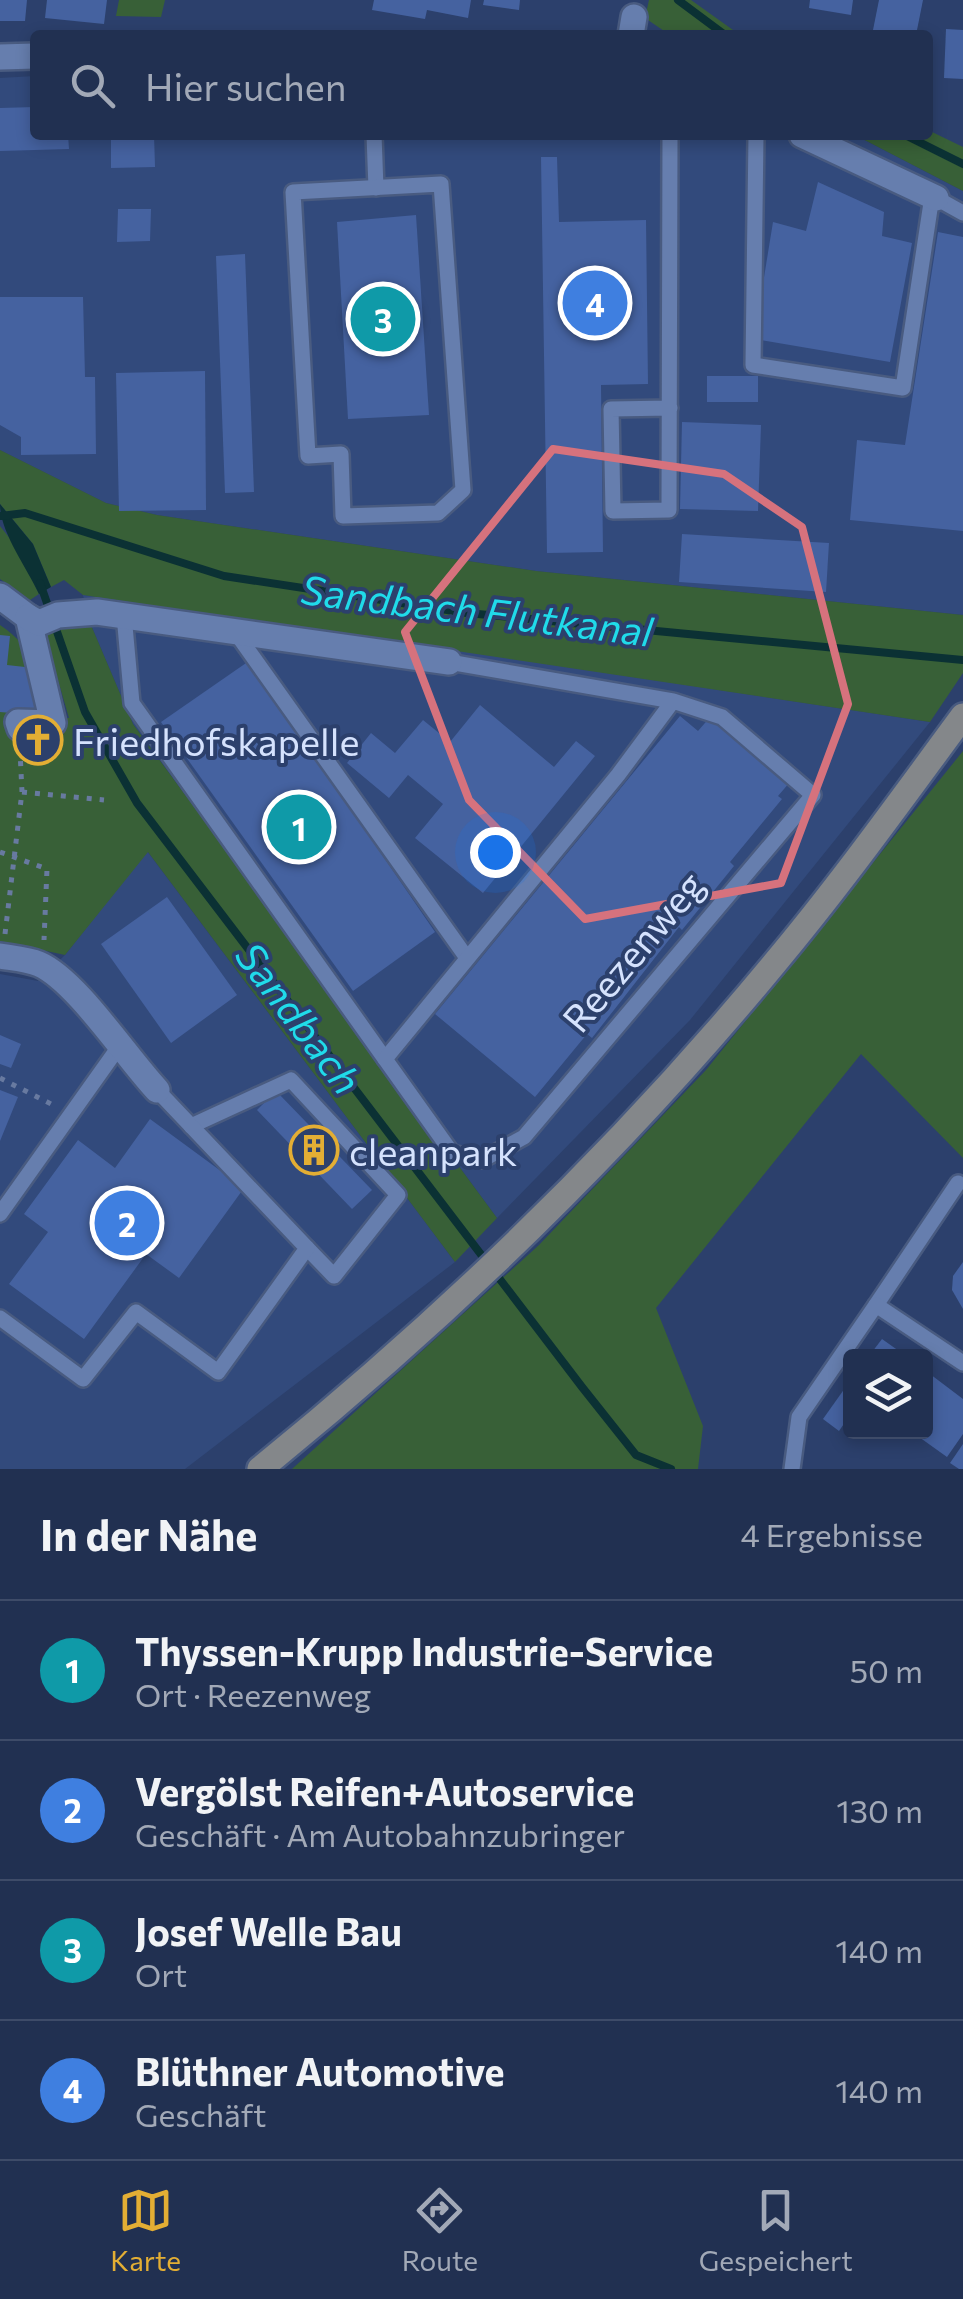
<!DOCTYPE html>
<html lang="de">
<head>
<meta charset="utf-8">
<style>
	body { margin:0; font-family:Commissioner,sans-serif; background:#293858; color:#f1f3f6 }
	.controls { position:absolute; right:30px; bottom:30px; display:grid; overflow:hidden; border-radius:10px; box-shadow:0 5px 15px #0003 }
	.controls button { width:90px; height:90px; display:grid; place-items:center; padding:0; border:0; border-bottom:2px solid #3e4b68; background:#213051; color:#f1f3f6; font:50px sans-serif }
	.you { position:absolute; left:495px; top:852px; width:35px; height:35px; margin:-25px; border:8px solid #fff; border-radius:50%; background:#1a73e8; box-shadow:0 0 0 15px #1a73e833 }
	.badge { display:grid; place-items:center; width:65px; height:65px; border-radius:50%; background:#e3ae34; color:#fff; font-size:32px; font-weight:700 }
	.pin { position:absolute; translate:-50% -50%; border:5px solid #fff; box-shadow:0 2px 10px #0006 }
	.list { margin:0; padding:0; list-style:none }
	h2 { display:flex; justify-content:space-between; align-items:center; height:130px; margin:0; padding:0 40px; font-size:42px }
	h2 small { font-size:32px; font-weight:400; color:#a2a9b7 }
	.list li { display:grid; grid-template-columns:65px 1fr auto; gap:30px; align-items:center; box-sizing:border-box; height:140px; padding:0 40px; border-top:2px solid #3e4b68 }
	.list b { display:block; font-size:38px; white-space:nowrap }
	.list p { margin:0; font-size:32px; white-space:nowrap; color:#a2a9b7 }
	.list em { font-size:32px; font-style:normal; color:#a2a9b7 }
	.icon { flex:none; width:55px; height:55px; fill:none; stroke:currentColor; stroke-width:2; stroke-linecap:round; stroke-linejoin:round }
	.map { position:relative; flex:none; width:963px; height:1469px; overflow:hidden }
	.search { position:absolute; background:#213051; box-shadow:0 5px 15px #0003; left:30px; right:30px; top:30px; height:110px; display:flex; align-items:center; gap:25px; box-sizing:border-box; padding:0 35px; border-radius:10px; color:#a2a9b7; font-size:38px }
	.sheet { height:690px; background:#213051 }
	nav { display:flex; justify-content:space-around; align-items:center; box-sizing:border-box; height:140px; border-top:2px solid #3e4b68; background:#213051; font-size:28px; color:#a2a9b7 }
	nav a { display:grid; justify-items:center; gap:5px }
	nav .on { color:#e3ae34 }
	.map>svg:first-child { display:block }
	.built { fill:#324a7c }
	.green { fill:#386037 }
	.water { fill:#0b3134 }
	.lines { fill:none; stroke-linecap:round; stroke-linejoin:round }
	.stream { stroke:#0b3134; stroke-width:8 }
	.building { fill:#4562a0 }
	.lane-casing { stroke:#495b80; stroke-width:20 }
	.street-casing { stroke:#495b80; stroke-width:30 }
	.secondary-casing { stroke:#495b80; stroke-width:30 }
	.path { stroke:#687aa0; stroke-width:5; stroke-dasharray:5 8; stroke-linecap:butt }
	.lane { stroke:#667eae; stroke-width:15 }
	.street { stroke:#667eae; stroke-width:25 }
	.secondary { stroke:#84878a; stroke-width:25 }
	.marked { fill:none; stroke:#d6727d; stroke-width:8; stroke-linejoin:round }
	.labels { text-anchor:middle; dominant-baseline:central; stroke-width:8; stroke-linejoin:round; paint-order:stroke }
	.poi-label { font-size:38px; fill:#d5e2fd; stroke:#2c406c; text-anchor:start }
	.street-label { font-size:38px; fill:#d5e2fd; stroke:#2c406c }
	.water-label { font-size:40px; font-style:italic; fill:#20dbea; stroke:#2c406c }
</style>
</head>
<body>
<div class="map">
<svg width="963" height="1469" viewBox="0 0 963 1469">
	<rect width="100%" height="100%" fill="#2c406c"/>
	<g class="built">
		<path d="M 35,76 L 35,135 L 855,135 L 963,191 L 963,615 L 536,571 L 157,515 L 106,503 L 0,450 L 0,78 Z"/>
		<path d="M 83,595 L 107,597 L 930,722 L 690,1020 L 497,1218 L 133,724 L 88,618 Z"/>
		<path d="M 147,851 L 455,1262 L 185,1469 L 0,1469 L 0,974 L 38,981 L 65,955 Z"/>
	</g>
	<g class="green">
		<path d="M 119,0 L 165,0 L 161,17 L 116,16 Z"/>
		<path d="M 649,0 L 691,0 L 740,35 L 670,35 L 645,18 Z"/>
		<path d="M 928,130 L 963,147 L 963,191 L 855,135 L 928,135 Z"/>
		<path d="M 0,450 L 106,503 L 157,515 L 536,571 L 963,615 L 963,673 L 930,722 L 83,595 L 64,580 L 51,587 L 33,544 L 0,504 Z"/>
		<path d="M 0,526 L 18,549 L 39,594 L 30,600 L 0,579 Z"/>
		<path d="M 88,618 L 133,724 L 497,1218 L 455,1262 L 148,852 L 65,955 L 0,941 L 0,625 C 38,651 40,674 40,717 L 69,718 L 43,629 Z"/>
		<path d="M 963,751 L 963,1158 L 861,1054 L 656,1308 L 703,1426 L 698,1469 L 292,1469 L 539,1245 L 706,1070 Z"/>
	</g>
	<path class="water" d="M 0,504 L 33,544 L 51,587 L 39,594 C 26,566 0,532 0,504 Z"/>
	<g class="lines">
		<g class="stream">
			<path d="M 678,0 L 725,35"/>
			<path d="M 905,135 L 963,164"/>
			<path d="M 1,516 L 25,513 L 224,576 L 467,613 L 963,660"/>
			<path d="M 40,583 L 85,712 L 137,803 L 582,1387 L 636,1455 L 671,1469"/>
		</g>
	</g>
	<g class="building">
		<path d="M 0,0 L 27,0 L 25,21 L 0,21 Z"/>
		<path d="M 47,0 L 107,0 L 104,24 L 45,18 Z"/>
		<path d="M 374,0 L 471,0 L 468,18 L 427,10 L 425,19 L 372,10 Z"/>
		<path d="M 484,0 L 520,0 L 519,10 L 483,5 Z"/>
		<path d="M 810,0 L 853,0 L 851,15 L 809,8 Z"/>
		<path d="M 879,0 L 923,0 L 916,35 L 872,35 Z"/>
		<path d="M 946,29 L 963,30 L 963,79 L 944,78 Z"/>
		<path d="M 35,107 L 35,135 L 68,135 L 69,149 L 0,151 L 0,108 Z"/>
		<path d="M 111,135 L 154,135 L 155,167 L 111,168 Z"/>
		<path d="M 210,135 L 283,135 L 284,138 L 210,140 Z"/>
		<path d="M 541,157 L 557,157 L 559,222 L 646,220 L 648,384 L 601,385 L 603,552 L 547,553 Z"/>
		<path d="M 818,182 L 884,212 L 882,236 L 912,243 L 890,362 L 754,339 L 773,222 L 806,231 Z"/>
		<path d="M 118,209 L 151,209 L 150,241 L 117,242 Z"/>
		<path d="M 416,215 L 429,415 L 348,419 L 337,222 Z"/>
		<path d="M 938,232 L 963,237 L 963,531 L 850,520 L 857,440 L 905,445 Z"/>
		<path d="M 245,254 L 254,492 L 225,493 L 216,256 Z"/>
		<path d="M 0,297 L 83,297 L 85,377 L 95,377 L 96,454 L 21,455 L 21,437 L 0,425 Z"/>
		<path d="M 205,371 L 206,510 L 119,511 L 116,373 Z"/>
		<rect x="707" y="376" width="51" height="26"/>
		<path d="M 682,422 L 761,425 L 758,511 L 680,509 Z"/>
		<path d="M 682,534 L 829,543 L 826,592 L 679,582 Z"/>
		<path d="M 0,635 L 10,636 L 7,665 L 34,668 L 35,715 L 0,712 Z"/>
		<path d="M 249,661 L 435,932 L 353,991 L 161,722 Z"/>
		<path d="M 480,705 L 554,767 L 576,741 L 595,756 L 483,893 L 415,838 L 443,804 L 408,775 L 389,798 L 347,763 L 371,733 L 395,753 L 423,720 L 450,742 Z"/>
		<path d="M 680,716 L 698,731 L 711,716 L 790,782 L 778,796 L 782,799 L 730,862 L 734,866 L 682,930 L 679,927 L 592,1038 L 587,1034 L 535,1097 L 435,1014 Z"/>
		<path d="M 22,726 L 55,727 L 54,753 L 21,752 Z"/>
		<path d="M 167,897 L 237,995 L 171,1043 L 101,944 Z"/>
		<path d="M 0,1035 L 21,1044 L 11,1068 L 0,1064 Z"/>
		<path d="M 0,1090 L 18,1097 L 0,1141 Z"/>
		<path d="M 276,1091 L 372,1190 L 352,1209 L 257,1110 Z"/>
		<path d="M 150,1119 L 244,1188 L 179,1278 L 146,1254 L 84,1339 L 9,1284 L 48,1232 L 24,1214 L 78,1140 L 115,1168 Z"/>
		<path d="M 963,1262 L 963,1309 L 952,1290 L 953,1276 Z"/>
		<path d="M 882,1339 L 906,1356 L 869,1356 Z"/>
		<path d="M 926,1371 L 963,1399 L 963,1434 L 947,1457 L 912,1432 L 926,1432 Z"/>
		<path d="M 850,1381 L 850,1415 L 839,1431 L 823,1419 Z"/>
		<path d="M 963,1444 L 963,1469 L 959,1469 L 950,1463 Z"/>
	</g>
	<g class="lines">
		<g class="lane-casing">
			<g id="lane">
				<path d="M 374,135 L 376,188"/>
				<path d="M 756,135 L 753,365 L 903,388 L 932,196"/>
				<path d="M 441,184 L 463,490 L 438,513 L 343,516 L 341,454 L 308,456 L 293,192 Z"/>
				<path d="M 936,198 L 963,213"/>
				<path d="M 670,408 L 611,409 L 613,511 L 669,510 L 670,135"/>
				<path d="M 124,615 L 132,703 L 385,1059"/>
				<path d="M 236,633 L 467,958"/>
				<path d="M 449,662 L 673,701 L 722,717 L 813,795 L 524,1137 L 482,1160 L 452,1153 L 385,1059 L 618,775 L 673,701"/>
				<path d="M 191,1126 L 291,1080 L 398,1195 L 334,1276 L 307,1248"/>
				<path d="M 0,1214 L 118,1048"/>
				<path d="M 876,1305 L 958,1183"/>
				<path d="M 0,1318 L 83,1379 L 136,1312 L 218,1372 L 307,1248 L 157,1090"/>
				<path d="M 792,1469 L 799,1417 L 876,1305 L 963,1363"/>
			</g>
		</g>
		<g class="street-casing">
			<g id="street">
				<path d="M 631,35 L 634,17"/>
				<path d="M 0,57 L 35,56"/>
				<path d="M 802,135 L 936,198"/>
				<path d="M 0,596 L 28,617 L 53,723 L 18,722 L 20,728"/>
				<path d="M 28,617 L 39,623 L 58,615 L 97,612 L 449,662"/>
				<path d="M 0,956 C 12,958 27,959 39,964 C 76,980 126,1057 157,1090"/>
			</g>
		</g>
		<g class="secondary-casing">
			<path id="secondary" d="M 260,1469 C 445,1319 622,1148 774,964 C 841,884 901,800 963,716"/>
		</g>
		<g class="path">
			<path d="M 22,792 L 104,800"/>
			<path d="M 0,852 L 47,869 L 44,940"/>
			<path d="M 5,934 L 22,792 L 20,751"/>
			<path d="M 0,1078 L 55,1106"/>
		</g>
		<use href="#lane" class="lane"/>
		<use href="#street" class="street"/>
		<use href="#secondary" class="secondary"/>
	</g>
	<path class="marked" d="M 553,449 L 724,474 L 802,527 L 848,704 L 781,883 L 585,919 L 469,800 L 405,632 Z"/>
	<defs>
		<g id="church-ring" transform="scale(2.5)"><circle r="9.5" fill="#2c406c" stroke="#e3ae34" stroke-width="1.5"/><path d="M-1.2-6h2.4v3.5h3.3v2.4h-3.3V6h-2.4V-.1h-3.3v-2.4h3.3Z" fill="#e3ae34"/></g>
		<g id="building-ring" transform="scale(2.5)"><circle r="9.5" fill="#2c406c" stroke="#e3ae34" stroke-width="1.5"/><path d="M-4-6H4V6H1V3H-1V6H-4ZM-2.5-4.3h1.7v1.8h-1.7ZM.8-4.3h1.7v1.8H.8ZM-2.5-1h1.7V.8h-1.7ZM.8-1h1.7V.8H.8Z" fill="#e3ae34"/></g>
	</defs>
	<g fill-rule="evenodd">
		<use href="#church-ring" x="38" y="740"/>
		<use href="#building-ring" x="314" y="1150"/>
	</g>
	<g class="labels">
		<g class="poi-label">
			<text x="73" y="740">Friedhofskapelle</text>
			<text x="349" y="1150">cleanpark</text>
		</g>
		<g class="street-label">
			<text transform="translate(632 951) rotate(-50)">Reezenweg</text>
		</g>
		<g class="water-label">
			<text transform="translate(477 609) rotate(7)">Sandbach Flutkanal</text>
			<text transform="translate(300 1017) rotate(53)">Sandbach</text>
		</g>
	</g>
</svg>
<div class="controls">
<button><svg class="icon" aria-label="layers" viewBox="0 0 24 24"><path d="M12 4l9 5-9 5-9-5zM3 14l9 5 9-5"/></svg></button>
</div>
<div class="you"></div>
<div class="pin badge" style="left:299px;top:827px;background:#0f9aa8">1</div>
<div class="pin badge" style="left:127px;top:1223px;background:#3f7fe0">2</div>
<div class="pin badge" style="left:383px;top:319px;background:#0f9aa8">3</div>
<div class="pin badge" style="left:595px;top:303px;background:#3f7fe0">4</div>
<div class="search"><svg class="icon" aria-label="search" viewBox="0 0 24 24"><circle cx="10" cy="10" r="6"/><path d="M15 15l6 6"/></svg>Hier suchen</div>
</div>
<section class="sheet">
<h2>In der Nähe<small>4 Ergebnisse</small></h2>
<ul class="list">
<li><span class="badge" style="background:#0f9aa8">1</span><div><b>Thyssen-Krupp Industrie-Service</b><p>Ort · Reezenweg</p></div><em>50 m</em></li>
<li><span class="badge" style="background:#3f7fe0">2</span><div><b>Vergölst Reifen+Autoservice</b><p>Geschäft · Am Autobahnzubringer</p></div><em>130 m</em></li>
<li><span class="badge" style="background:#0f9aa8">3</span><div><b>Josef Welle Bau</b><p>Ort</p></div><em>140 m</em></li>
<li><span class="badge" style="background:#3f7fe0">4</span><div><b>Blüthner Automotive</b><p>Geschäft</p></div><em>140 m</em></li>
</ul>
</section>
<nav>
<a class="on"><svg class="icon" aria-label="map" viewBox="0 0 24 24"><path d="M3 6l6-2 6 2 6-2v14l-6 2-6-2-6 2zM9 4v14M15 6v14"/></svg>Karte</a>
<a><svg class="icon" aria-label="directions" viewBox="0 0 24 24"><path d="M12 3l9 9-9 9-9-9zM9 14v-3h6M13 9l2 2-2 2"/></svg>Route</a>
<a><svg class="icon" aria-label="saved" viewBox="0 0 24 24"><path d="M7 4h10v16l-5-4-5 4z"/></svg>Gespeichert</a>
</nav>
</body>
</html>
